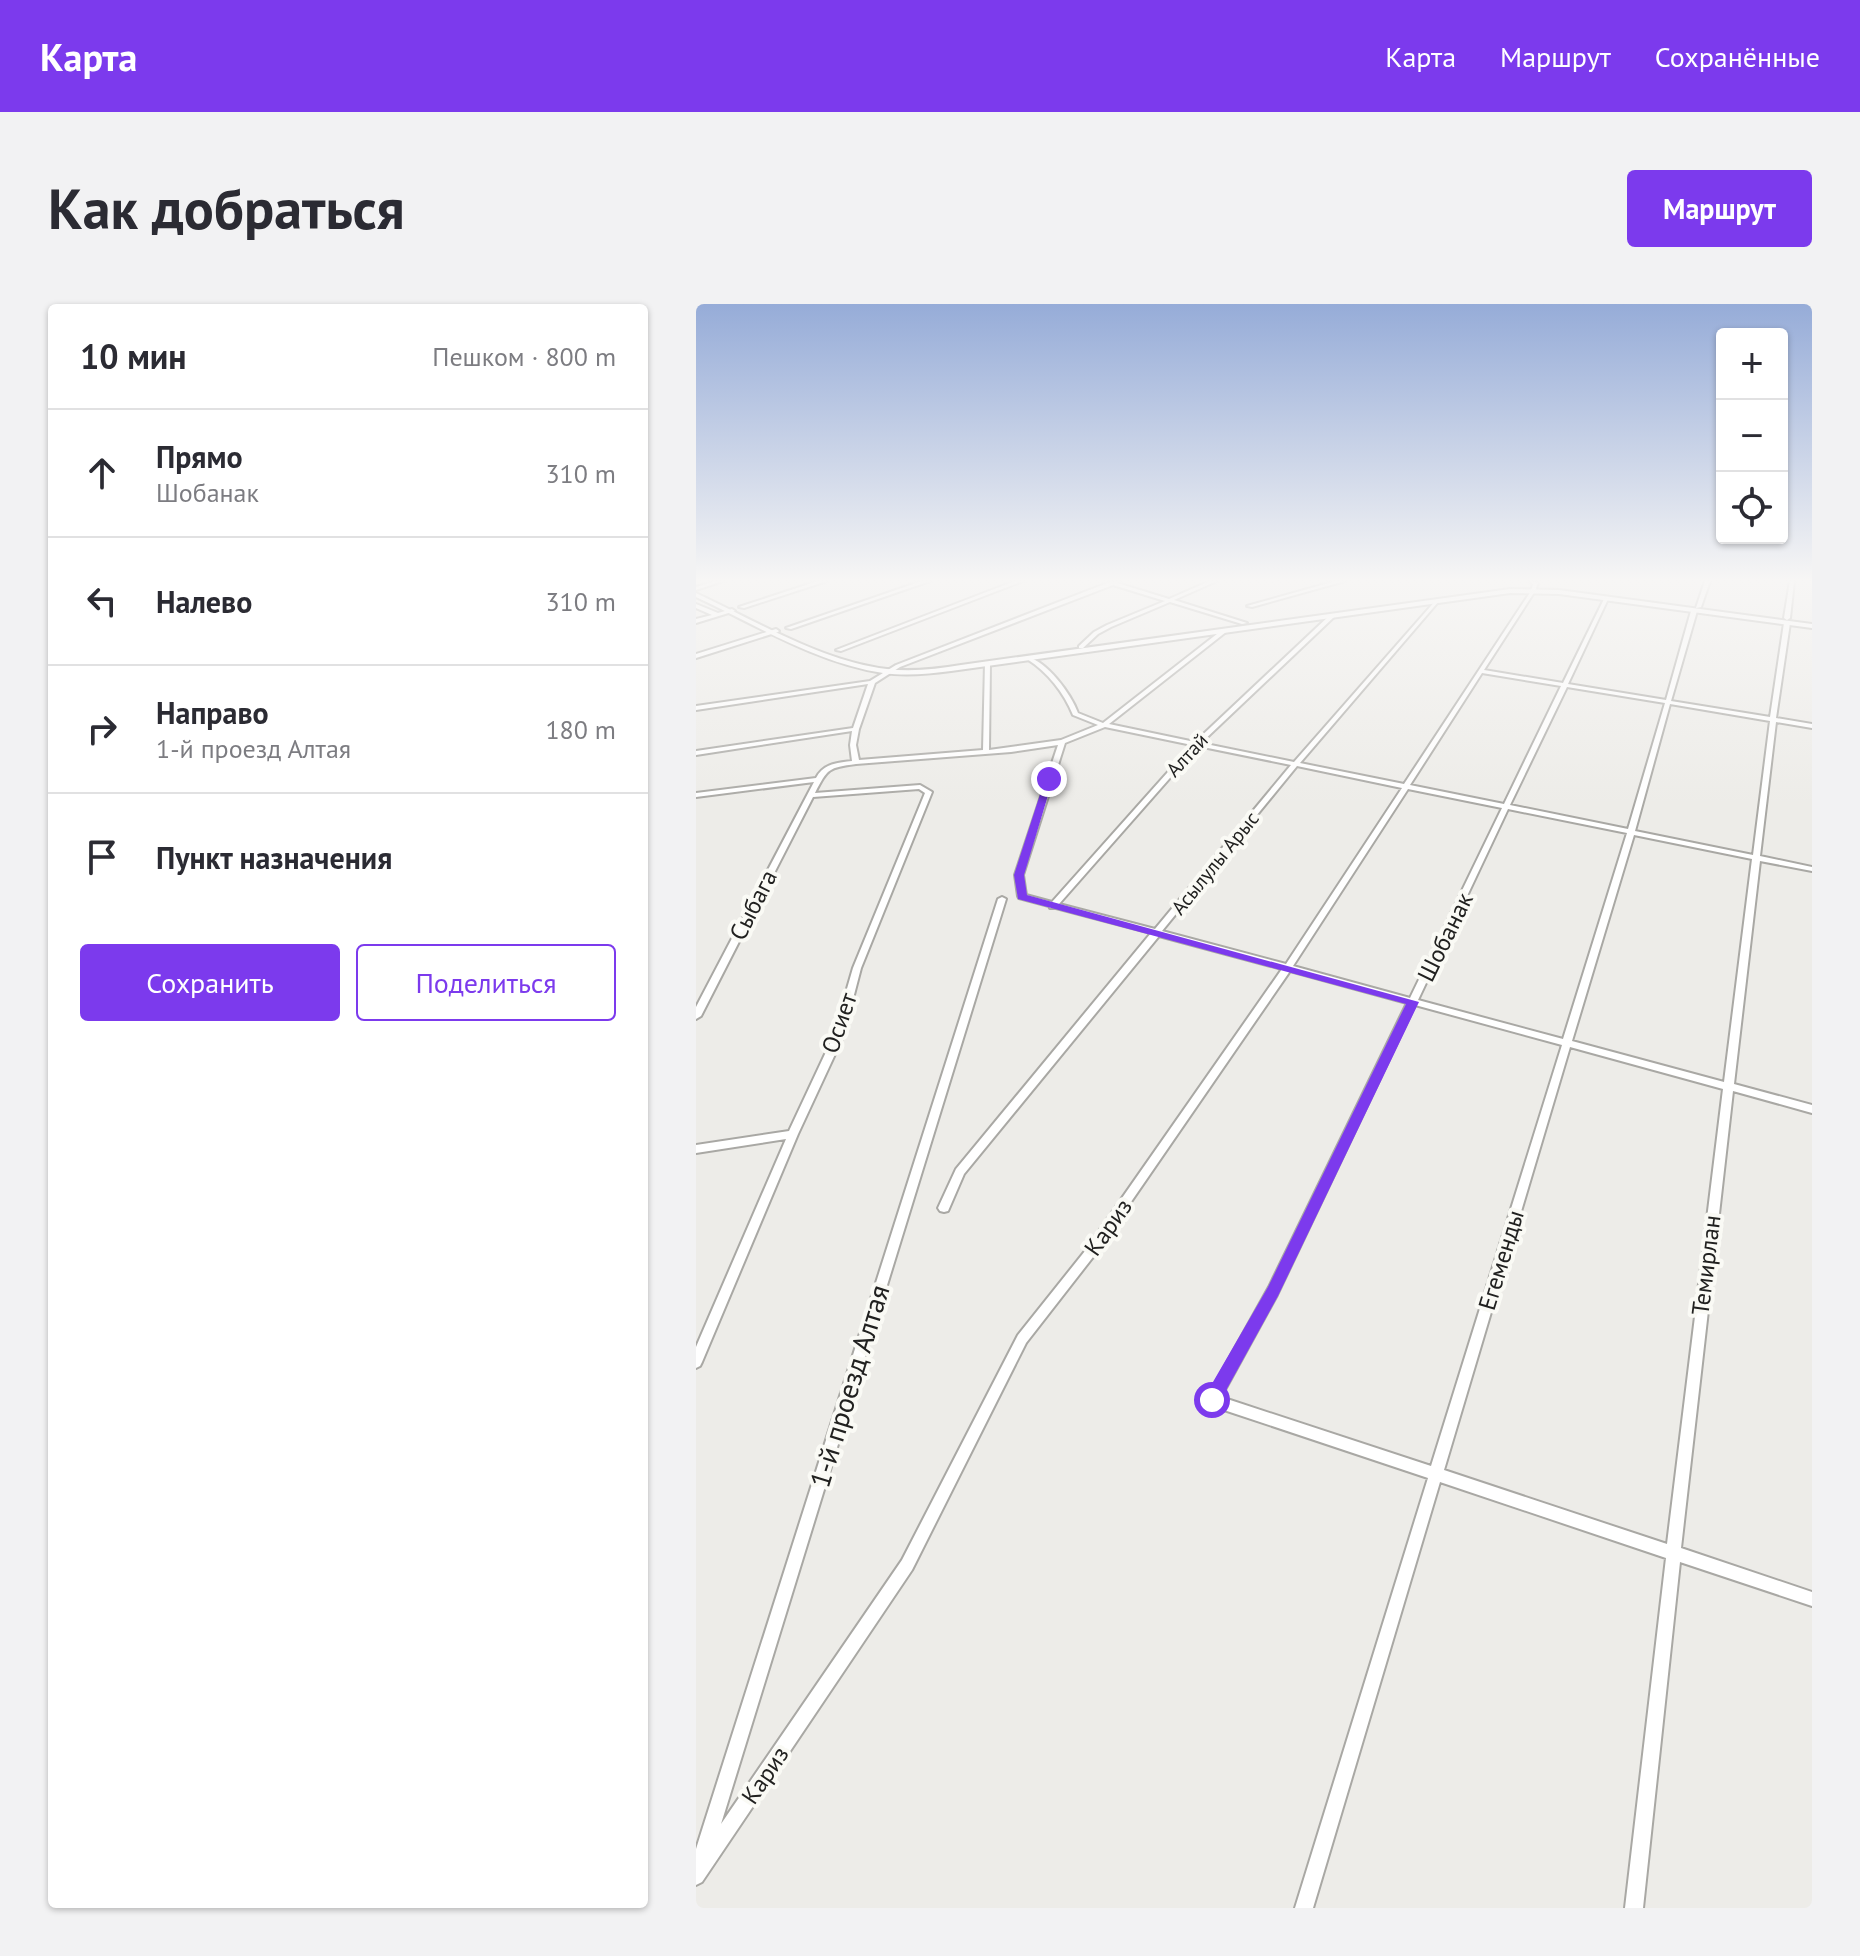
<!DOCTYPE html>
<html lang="ru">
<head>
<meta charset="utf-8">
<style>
	body { margin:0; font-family:"PT Sans",sans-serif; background:#f2f2f3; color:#2b2b33 }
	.controls { position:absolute; right:24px; top:24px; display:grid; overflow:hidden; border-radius:8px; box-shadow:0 2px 6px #0004 }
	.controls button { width:72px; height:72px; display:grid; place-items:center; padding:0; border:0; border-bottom:2px solid #e1e1e2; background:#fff; color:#2b2b33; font:40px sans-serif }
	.stop { position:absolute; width:24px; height:24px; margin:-18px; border:6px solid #7c3aed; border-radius:50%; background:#fff }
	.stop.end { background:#7c3aed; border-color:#fff; box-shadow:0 2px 8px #0008 }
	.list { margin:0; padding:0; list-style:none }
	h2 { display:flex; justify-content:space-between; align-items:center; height:104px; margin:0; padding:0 32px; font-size:34px }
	h2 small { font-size:26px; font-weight:400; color:#7c7c81 }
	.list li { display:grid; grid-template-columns:52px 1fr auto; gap:24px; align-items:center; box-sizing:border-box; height:128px; padding:0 32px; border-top:2px solid #e1e1e2 }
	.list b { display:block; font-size:30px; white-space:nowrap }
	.list p { margin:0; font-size:26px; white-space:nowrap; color:#7c7c81 }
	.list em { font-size:26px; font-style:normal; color:#7c7c81 }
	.actions { display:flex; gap:16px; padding:24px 32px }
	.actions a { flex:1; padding:18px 0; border:2px solid #7c3aed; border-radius:8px; text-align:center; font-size:28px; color:#7c3aed }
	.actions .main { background:#7c3aed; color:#fff }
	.icon { flex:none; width:44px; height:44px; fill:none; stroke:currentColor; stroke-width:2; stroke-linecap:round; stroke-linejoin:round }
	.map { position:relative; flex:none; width:1116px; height:1604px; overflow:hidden; border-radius:8px }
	header { display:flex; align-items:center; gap:48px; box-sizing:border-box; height:112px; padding:0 40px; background:#7c3aed; color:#fff }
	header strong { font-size:38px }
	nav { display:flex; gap:44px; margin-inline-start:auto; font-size:28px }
	.intro { display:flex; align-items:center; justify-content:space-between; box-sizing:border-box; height:192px; padding:0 48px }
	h1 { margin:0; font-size:56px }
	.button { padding:20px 36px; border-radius:8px; background:#7c3aed; color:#fff; font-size:28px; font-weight:700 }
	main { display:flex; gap:48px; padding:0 48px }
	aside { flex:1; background:#fff; border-radius:8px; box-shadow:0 2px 6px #0004 }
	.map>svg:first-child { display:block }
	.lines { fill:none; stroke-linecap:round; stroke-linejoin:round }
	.minor-casing { stroke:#a9a8a4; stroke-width:4 }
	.tertiary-casing { stroke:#a9a8a4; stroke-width:4 }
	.minor { fill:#fff; fill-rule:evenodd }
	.tertiary { fill:#fff; fill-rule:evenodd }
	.route { fill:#7c3aed }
	.labels { text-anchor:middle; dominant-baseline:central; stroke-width:8; stroke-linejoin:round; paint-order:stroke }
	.far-street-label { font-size:20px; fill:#212120; stroke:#fafaf5 }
	.street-label { font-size:24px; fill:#212120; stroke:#fafaf5 }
	.near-street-label { font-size:28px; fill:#212120; stroke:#fafaf5 }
</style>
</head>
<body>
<header>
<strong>Карта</strong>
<nav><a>Карта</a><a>Маршрут</a><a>Сохранённые</a></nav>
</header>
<div class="intro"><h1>Как добраться</h1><a class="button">Маршрут</a></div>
<main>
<aside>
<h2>10 мин<small>Пешком · 800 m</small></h2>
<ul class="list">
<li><svg class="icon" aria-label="ahead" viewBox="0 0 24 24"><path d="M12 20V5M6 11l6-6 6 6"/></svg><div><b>Прямо</b><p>Шобанак</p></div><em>310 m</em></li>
<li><svg class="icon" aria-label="left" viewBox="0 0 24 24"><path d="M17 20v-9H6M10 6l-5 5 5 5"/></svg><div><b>Налево</b></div><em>310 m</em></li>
<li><svg class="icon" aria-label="right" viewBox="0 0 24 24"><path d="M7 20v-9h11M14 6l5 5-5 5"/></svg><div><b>Направо</b><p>1-й проезд Алтая</p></div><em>180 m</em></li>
<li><svg class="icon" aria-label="arrive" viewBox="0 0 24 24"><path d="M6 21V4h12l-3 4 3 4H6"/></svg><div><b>Пункт назначения</b></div></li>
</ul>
<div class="actions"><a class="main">Сохранить</a><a>Поделиться</a></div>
</aside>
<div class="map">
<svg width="1116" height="1604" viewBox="0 0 1116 1604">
	<rect width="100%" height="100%" fill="#edece8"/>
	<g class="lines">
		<g class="minor-casing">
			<g id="minor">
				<path d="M 19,277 L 27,277 L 0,286 L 0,283 Z"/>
				<path d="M 122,277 L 131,277 L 48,304 L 43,303 Z"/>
				<path d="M 226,277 L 234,277 L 95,325 L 90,324 Z"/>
				<path d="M 319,277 L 327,277 L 145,347 L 140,346 Z"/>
				<path d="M 424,277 L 421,279 L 473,295 L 514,277 L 521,277 L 478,296 L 551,319 L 546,320 L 474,298 L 415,323 L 402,330 L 387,344 L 383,344 L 383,342 L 398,328 L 411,321 L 469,297 L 417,281 L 204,363 L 179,379 L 163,425 L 160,441 L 163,456 L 287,446 L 289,359 L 294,360 L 293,446 L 365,436 L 402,421 L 377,411 C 368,389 352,368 331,355 L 331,353 C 351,357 375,390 382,409 L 407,419 L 526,326 L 530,326 L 530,328 L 413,420 L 499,438 L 634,311 L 638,311 L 638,313 L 505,439 L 598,458 L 741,295 L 743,297 L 604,459 L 708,480 L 835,287 L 837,280 L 834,277 L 842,279 L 839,287 L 788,366 L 867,379 L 908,295 L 910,294 L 912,295 L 872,380 L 970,396 L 995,307 L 998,305 L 1001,307 L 975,397 L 1074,413 L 1088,319 L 1091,317 L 1094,319 L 1080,414 L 1116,420 L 1116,424 L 1080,418 L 1064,552 L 1116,563 L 1116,567 L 1064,557 L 1038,780 L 1116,801 L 1116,809 L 1037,787 L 985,1244 L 1116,1288 L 1116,1302 L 984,1258 L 947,1604 L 929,1604 L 970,1254 L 744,1178 L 617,1604 L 599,1604 L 732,1174 L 516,1102 L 511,1100 L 510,1096 L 573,983 L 711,699 L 594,667 L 397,953 L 330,1039 L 216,1266 L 6,1578 L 0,1581 L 0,1545 L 302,595 L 306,593 L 310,595 L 25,1520 L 206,1256 L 322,1031 L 389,947 L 586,665 L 463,632 L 268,870 L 252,907 L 248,908 L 244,907 L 242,904 L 260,865 L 455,629 L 360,604 L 354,604 L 353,602 L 323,594 L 322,592 L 319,571 L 362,441 L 315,448 L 160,460 C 132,464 132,464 119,489 L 224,481 L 236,488 L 165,664 L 147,733 L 102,830 L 6,1058 L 4,1062 L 0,1064 L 0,1043 L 90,835 L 0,849 L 0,841 L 93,827 L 137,733 L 157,664 L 229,489 L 223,485 L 117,493 L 5,712 L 0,715 L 0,703 L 118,478 L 0,493 L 0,489 L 120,474 C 128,459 141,459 156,457 L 154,441 L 156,427 L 0,451 L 0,447 L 157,424 L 172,380 L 0,406 L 0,402 L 174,377 L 200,361 L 414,278 ZM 786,369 L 865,382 L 808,500 L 714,481 ZM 871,383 L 969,399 L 932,525 L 814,501 ZM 974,400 L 1074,417 L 1057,551 L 939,527 ZM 409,423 L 496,441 L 356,598 L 330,591 L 327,571 L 369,439 ZM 502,442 L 595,461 L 459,625 L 363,600 ZM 601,462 L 706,484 L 590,660 L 466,627 ZM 712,485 L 806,504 L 714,694 L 597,662 ZM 812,505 L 931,529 L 867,735 L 722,696 ZM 938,531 L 1056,555 L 1028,778 L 876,737 ZM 719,701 L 866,741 L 735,1162 L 525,1093 L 581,991 ZM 874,743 L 1027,785 L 971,1240 L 748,1166 Z"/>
				<path d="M 640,277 L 649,277 L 556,303 L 551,302 Z"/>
				<path d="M 1009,277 L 1014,277 L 1005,303 L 1000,304 Z"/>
				<path d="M 1094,277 L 1098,277 L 1094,314 L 1091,316 L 1088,314 Z"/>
				<path d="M 0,300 L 22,309 L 36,305 L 39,307 L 0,319 L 0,315 L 16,311 L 0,304 Z"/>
				<path d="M 80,325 L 83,327 L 82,328 L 0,354 L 0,350 Z"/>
			</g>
		</g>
		<g class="tertiary-casing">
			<path id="tertiary" d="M 814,285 L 863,286 L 1116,320 L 1116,324 L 863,290 L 814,289 L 255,367 C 233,370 210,372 187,369 C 121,359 60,321 0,293 L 0,289 L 2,290 C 60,317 127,358 191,365 C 216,368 241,365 265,361 Z"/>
		</g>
		<use href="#minor" class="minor"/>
		<use href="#tertiary" class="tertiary"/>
	</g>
	<linearGradient id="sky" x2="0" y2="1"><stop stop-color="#96acd8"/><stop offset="0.55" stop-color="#f7f6f5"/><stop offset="1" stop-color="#f7f6f5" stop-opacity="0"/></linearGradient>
	<rect width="1116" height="502" fill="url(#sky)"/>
	<path class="route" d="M 353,473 L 357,475 L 328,571 L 331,591 L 723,698 L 582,992 L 522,1101 L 516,1104 L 510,1101 L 507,1096 L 510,1090 L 572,983 L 710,700 L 322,595 L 318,571 L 349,475 Z"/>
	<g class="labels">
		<g class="far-street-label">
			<text transform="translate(491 451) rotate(-47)">Алтай</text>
			<text transform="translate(519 559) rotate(-51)">Асылулы Арыс</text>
		</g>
		<g class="street-label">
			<text transform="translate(57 601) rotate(-63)">Сыбага</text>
			<text transform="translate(749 633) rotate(-64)">Шобанак</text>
			<text transform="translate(143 719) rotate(-71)">Осиет</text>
			<text transform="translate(412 923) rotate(-55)">Кариз</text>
			<text transform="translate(805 956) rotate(-73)">Егеменды</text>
			<text transform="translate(1010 961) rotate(-83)">Темирлан</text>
			<text transform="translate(69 1471) rotate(-56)">Кариз</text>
		</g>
		<g class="near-street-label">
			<text transform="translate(153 1082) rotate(-73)">1-й проезд Алтая</text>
		</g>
	</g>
</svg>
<div class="controls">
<button>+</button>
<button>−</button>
<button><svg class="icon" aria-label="locate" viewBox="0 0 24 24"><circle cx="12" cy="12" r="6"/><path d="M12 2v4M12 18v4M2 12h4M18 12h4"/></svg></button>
</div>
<div class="stop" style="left:516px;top:1096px"></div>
<div class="stop end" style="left:353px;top:475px"></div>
</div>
</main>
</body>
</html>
